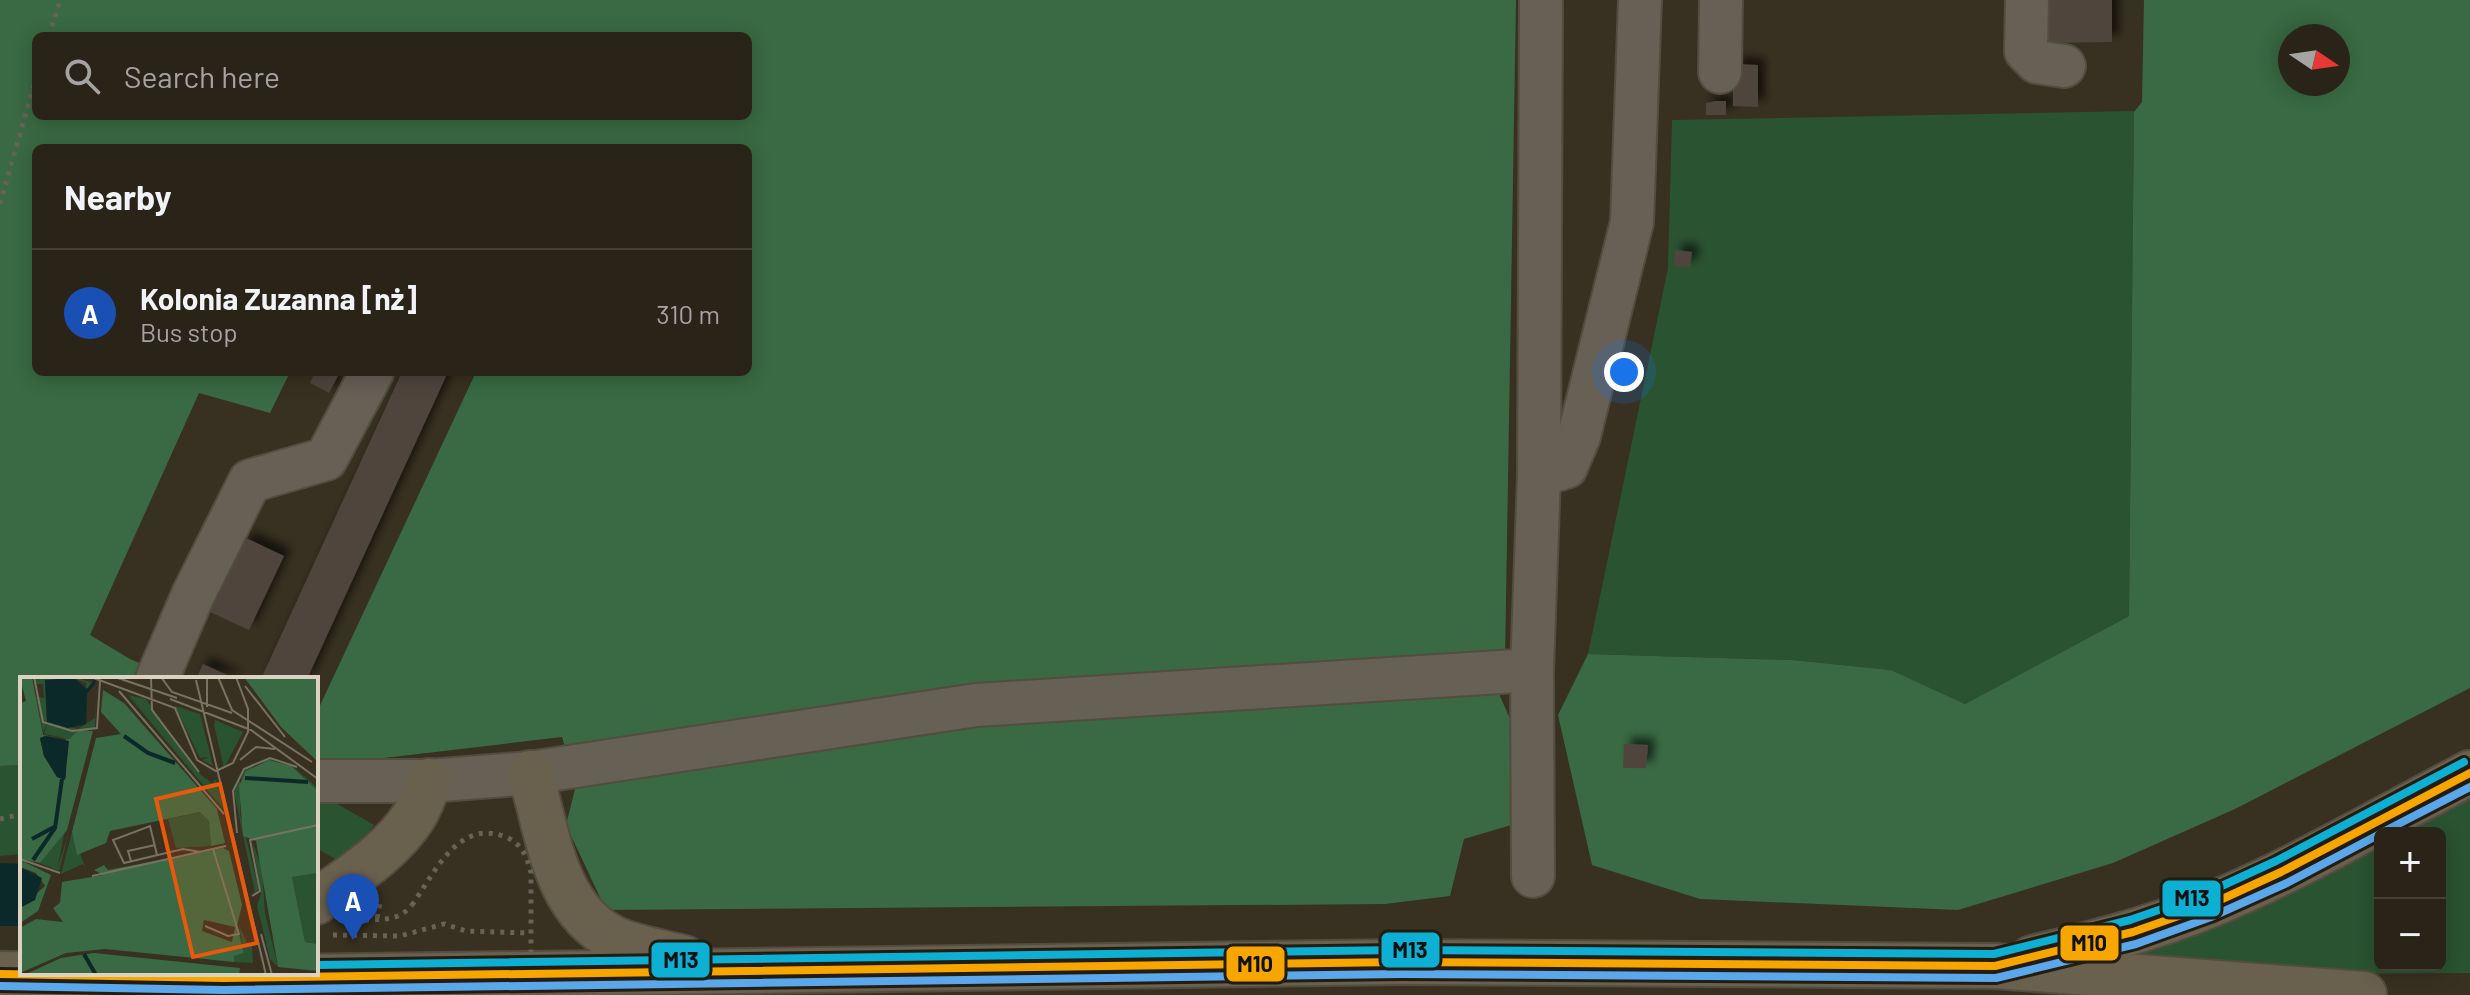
<!DOCTYPE html>
<html lang="en">
<head>
<meta charset="utf-8">
<style>
	body { margin:0; font-family:Barlow,sans-serif; background:#363025; color:#f1f3f6 }
	.controls { position:absolute; right:24px; bottom:24px; display:grid; overflow:hidden; border-radius:12px; box-shadow:0 4px 20px #0003 }
	.controls button { width:72px; height:72px; display:grid; place-items:center; padding:0; border:0; border-bottom:2px solid #464137; background:#2a2418; color:#f1f3f6; font:40px sans-serif }
	.compass { position:absolute; left:2278px; top:24px; width:72px; height:72px; border-radius:50%; background:#2a2418; box-shadow:0 4px 20px #0003; rotate:103deg }
	.you { position:absolute; left:1624px; top:372px; width:28px; height:28px; margin:-20px; border:6px solid #fff; border-radius:50%; background:#1a73e8; box-shadow:0 0 0 12px #1a73e833 }
	.badge { display:grid; place-items:center; width:52px; height:52px; border-radius:50%; background:#a29989; color:#fff; font-size:26px; font-weight:700 }
	.pin { position:absolute; translate:-50% -66px; filter:drop-shadow(0 2px 4px #0008) }
	.pin::after { content:''; position:absolute; top:42px; width:28px; height:24px; background:inherit; clip-path:polygon(0 0,100% 0,50% 100%) }
	.list { margin:0; padding:0; list-style:none }
	h2 { display:flex; justify-content:space-between; align-items:center; height:104px; margin:0; padding:0 32px; font-size:34px }
	h2 small { font-size:26px; font-weight:400; color:#a5a4a2 }
	.list li { display:grid; grid-template-columns:52px 1fr auto; gap:24px; align-items:center; box-sizing:border-box; height:128px; padding:0 32px; border-top:2px solid #464137 }
	.list b { display:block; font-size:30px; white-space:nowrap }
	.list p { margin:0; font-size:26px; white-space:nowrap; color:#a5a4a2 }
	.list em { font-size:26px; font-style:normal; color:#a5a4a2 }
	.icon { flex:none; width:44px; height:44px; fill:none; stroke:currentColor; stroke-width:2; stroke-linecap:round; stroke-linejoin:round }
	.map { position:relative; flex:none; width:2470px; height:995px; overflow:hidden }
	.search { position:absolute; background:#2a2418; box-shadow:0 4px 20px #0003; left:32px; top:32px; width:720px; height:88px; display:flex; align-items:center; gap:20px; box-sizing:border-box; padding:0 28px; border-radius:12px; color:#a5a4a2; font-size:30px }
	.panel { position:absolute; background:#2a2418; box-shadow:0 4px 20px #0003; left:32px; top:144px; width:720px; height:232px; border-radius:12px }
	.map>svg:first-child { display:block }
	.green { fill:#2a5332 }
	.forest { fill:#396a43; fill-rule:evenodd }
	.water { fill:#0c2929 }
	.building { fill:#4f453c; filter:url(#shadow) }
	.lines { fill:none; stroke-linecap:round; stroke-linejoin:round }
	.minor-casing { stroke:#534c3f; stroke-width:46 }
	.major-casing { stroke:#534c3f; stroke-width:48 }
	.path { stroke:#686257; stroke-width:5; stroke-dasharray:4 6; stroke-linecap:butt }
	.minor { stroke:#666055; stroke-width:42 }
	.major { stroke:#69604e; stroke-width:44 }
	.path-bridge { stroke:#686257; stroke-width:5; stroke-dasharray:4 6; stroke-linecap:butt }
	.bus-1-casing { stroke:#231c10; stroke-width:14 }
	.bus-2-casing { stroke:#231c10; stroke-width:14 }
	.bus-3-casing { stroke:#231c10; stroke-width:14 }
	.bus-1 { stroke:#f7a600; stroke-width:8 }
	.bus-2 { stroke:#5aa8eb; stroke-width:8 }
	.bus-3 { stroke:#0dafd3; stroke-width:8 }
	.inset-river { fill:none; stroke:#0c2929; stroke-width:4 }
	.inset-road { fill:none; stroke:#797161; stroke-width:2 }
	.view { fill:#e8590c; fill-opacity:0.15; stroke:#e8590c; stroke-width:4 }
	.inset-edge { fill:none; stroke:#dbd2c2; stroke-width:4 }
	.line-badge { stroke:#231c10; stroke-width:3 }
	.pale-badge-label { font-size:22px; text-anchor:middle; font-weight:bold; fill:#111 }
</style>
</head>
<body>
<div class="map">
<svg width="2470" height="995" viewBox="0 0 2470 995">
	<defs>
		<filter id="shadow"><feDropShadow dx="7" dy="-7" stdDeviation="4" flood-color="#0009"/></filter>
	</defs>
	<rect width="100%" height="100%" fill="#383020"/>
	<g class="green">
		<path d="M 2134,111 L 2129,616 L 1965,704 L 1891,670 L 1792,660 L 1588,654 L 1668,268 L 1672,120 Z"/>
		<path d="M 22,765 L 22,854 L 0,856 L 0,766 Z"/>
		<path d="M 316,766 L 320,794 L 374,825 L 344,864 L 316,848 Z"/>
		<path d="M 2470,794 L 2470,973 L 2311,974 L 2080,956 L 2380,841 L 2380,965 L 2440,965 L 2440,833 L 2396,833 Z"/>
	</g>
	<g class="forest">
		<path d="M 0,0 L 1516,0 L 1505,660 L 1497,689 L 1520,742 L 1518,823 L 1464,839 L 1450,896 L 1385,904 L 606,910 L 566,825 L 576,785 L 562,737 L 316,766 L 316,714 L 476,372 L 748,372 L 748,148 L 36,148 L 36,372 L 290,372 L 270,413 L 199,393 L 90,635 L 130,659 L 178,679 L 22,679 L 22,765 L 0,766 ZM 36,36 L 748,36 L 748,116 L 36,116 Z"/>
		<path d="M 2144,0 L 2470,0 L 2470,688 L 2235,809 L 2113,863 L 1958,910 L 1700,899 L 1592,865 L 1558,715 L 1588,654 L 1792,660 L 1891,670 L 1965,704 L 2129,616 L 2134,112 L 2142,102 ZM 2290,36 L 2338,36 L 2338,84 L 2290,84 Z"/>
	</g>
	<path class="water" d="M 0,863 L 22,864 L 22,926 L 0,926 Z"/>
	<g class="building">
		<path d="M 2046,0 L 2112,0 L 2112,42 L 2045,43 Z"/>
		<path d="M 1733,64 L 1758,65 L 1758,107 L 1733,106 Z"/>
		<path d="M 1716,101 L 1726,101 L 1726,115 L 1706,115 L 1706,103 Z"/>
		<path d="M 1675,250 L 1692,252 L 1690,267 L 1674,266 Z"/>
		<path d="M 315,372 L 340,372 L 329,393 L 310,383 Z"/>
		<path d="M 402,372 L 448,372 L 307,679 L 261,679 Z"/>
		<path d="M 246,538 L 284,556 L 249,630 L 210,612 Z"/>
		<path d="M 203,664 L 236,679 L 196,679 Z"/>
		<path d="M 1624,744 L 1648,745 L 1646,768 L 1623,768 Z"/>
	</g>
	<g class="lines">
		<g class="minor-casing">
			<g id="minor">
				<path d="M 2027,0 L 2026,51 L 2037,62 L 2064,66"/>
				<path d="M 1720,72 L 1721,0"/>
				<path d="M 1539,475 L 1566,467 L 1579,436 L 1632,222 L 1640,0"/>
				<path d="M 157,679 L 193,595 L 250,481 L 326,459 L 372,372"/>
				<path d="M 316,781 L 429,781 L 530,773 L 976,705 L 1532,670"/>
				<path d="M 1533,876 L 1532,670 L 1539,475 L 1541,0"/>
			</g>
		</g>
		<g class="major-casing">
			<g id="major">
				<path d="M 530,773 C 548,830 553,908 613,938 C 634,948 662,952 684,958"/>
				<path d="M 316,902 C 351,876 390,853 414,816 C 421,805 425,793 429,781"/>
				<path d="M 2032,958 C 2092,944 2151,929 2208,906 C 2298,869 2384,818 2470,773"/>
				<path d="M 0,974 L 224,978 L 1401,962 L 1995,966 L 2364,994"/>
			</g>
		</g>
		<g class="path">
			<path d="M 49,36 L 60,0"/>
			<path d="M 0,204 L 36,78"/>
			<path d="M 0,819 L 22,814"/>
			<path d="M 377,918 L 381,899"/>
			<path d="M 355,921 C 377,918 397,924 412,905"/>
			<path d="M 333,935 L 400,936 L 444,924 L 466,931 L 530,933"/>
		</g>
		<use href="#minor" class="minor"/>
		<use href="#major" class="major"/>
		<path class="path-bridge" d="M 412,905 C 434,874 457,820 503,836 C 521,842 527,856 531,873 L 531,995"/>
		<g class="bus-1-casing">
			<path id="bus-1" d="M 0,974 L 224,978 L 1401,962 L 1995,966 L 2133,932 L 2207,906 L 2281,872 L 2470,773"/>
		</g>
		<g class="bus-2-casing">
			<g id="bus-2">
				<path d="M 2381,833 L 2470,787"/>
				<path d="M 0,986 L 224,990 L 1401,974 L 1996,978 L 2136,944 L 2211,917 L 2287,883 L 2380,834"/>
			</g>
		</g>
		<g class="bus-3-casing">
			<path id="bus-3" d="M 316,965 L 1401,950 L 1994,954 L 2130,920 L 2202,895 L 2276,861 L 2464,762"/>
		</g>
		<use href="#bus-1" class="bus-1"/>
		<use href="#bus-2" class="bus-2"/>
		<use href="#bus-3" class="bus-3"/>
	</g>
	<g transform="translate(20 677)">
		<rect width="298" height="298" fill="#383020"/>
		<path d="M 15,0 L 54,0 L 73,6 L 66,13 L 66,6 L 56,2 L 25,3 L 27,45 L 58,52 L 75,41 L 77,9 L 75,50 L 50,62 L 24,57 L 27,47 L 23,56 L 16,20 L 24,21 L 23,7 L 15,7 ZM 108,18 L 126,22 L 181,98 L 192,106 L 196,102 L 204,133 ZM 155,29 L 180,37 L 193,89 L 182,83 L 189,80 L 180,81 ZM 195,43 L 223,55 L 204,91 L 194,48 ZM 247,82 L 257,82 L 271,88 L 298,111 L 298,114 L 271,89 L 255,83 L 237,86 L 220,103 L 220,137 L 239,212 L 235,216 L 214,115 L 226,91 L 232,87 ZM 181,135 L 189,144 L 191,169 L 156,171 L 148,142 ZM 45,153 L 38,189 L 49,155 L 39,194 L 20,186 ZM 52,155 L 66,192 L 63,187 L 41,197 ZM 232,164 L 242,191 L 245,236 L 258,290 L 250,282 L 237,229 L 241,216 ZM 298,196 L 298,267 L 285,265 L 272,200 ZM 219,248 L 228,268 L 232,267 L 233,286 L 214,285 L 214,278 L 224,276 Z" fill="#2a5332"/>
		<path d="M 12,0 L 23,58 L 49,62 L 58,54 L 73,54 L 47,153 L 20,186 L 0,182 L 0,26 L 6,24 L 0,2 ZM 25,59 L 46,61 L 46,101 L 37,100 L 24,79 L 20,61 ZM 224,0 L 298,0 L 298,85 L 261,50 ZM 83,13 L 104,26 L 197,132 L 205,166 L 191,169 L 189,144 L 180,135 L 90,154 L 86,166 L 57,178 L 52,155 L 76,61 L 101,57 L 81,35 ZM 249,83 L 271,89 L 298,114 L 298,196 L 272,200 L 285,265 L 298,267 L 298,294 L 258,290 L 236,164 L 223,159 L 219,109 L 226,94 ZM 203,171 L 209,174 L 222,228 L 217,249 L 224,276 L 214,279 L 214,285 L 85,272 L 46,276 L 0,296 L 0,251 L 16,242 L 43,245 L 33,231 L 40,226 L 42,205 L 83,198 L 74,193 L 84,188 L 88,193 ZM 184,243 L 215,250 L 212,265 L 182,254 ZM 0,183 L 31,198 L 18,234 L 0,246 L 0,231 L 25,209 L 16,196 L 0,190 ZM 74,276 L 220,291 L 219,298 L 4,298 L 41,281 Z" fill="#396a43" fill-rule="evenodd"/>
		<path d="M 76,0 L 75,7 L 67,17 L 66,47 L 48,51 L 27,45 L 25,3 L 54,1 L 67,12 ZM 26,59 L 49,64 L 45,103 L 37,100 L 24,79 L 20,61 ZM 0,190 L 22,201 L 15,223 L 0,231 Z" fill="#0c2929"/>
		<path class="inset-river" d="M 104,59 L 128,76 L 155,86M 225,101 L 288,105M 12,162 L 34,150M 13,183 L 35,151 L 42,102M 64,277 L 76,298"/>
		<path class="inset-road" d="M 14,0 L 23,45 L 52,54 L 77,51 L 80,4M 71,0 L 155,31 L 177,83 L 196,94 L 213,86 L 228,55 L 228,32 L 216,0M 95,0 L 157,21M 131,0 L 132,33 L 179,95M 141,0 L 152,15 L 212,36M 187,0 L 187,30M 198,0 L 212,33 L 292,85M 176,3 L 246,298M 225,9 L 265,60M 99,14 L 204,137M 150,22 L 231,53 L 298,102M 220,83 L 236,70 L 255,72M 217,156 L 213,114 L 224,92 L 250,81 L 277,90M 137,178 L 130,149 L 93,163 L 104,186 L 163,172 L 181,175M 0,182 L 40,196M 111,184 L 108,174 L 135,168M 72,199 L 206,169M 232,219 L 240,214 L 230,163 L 298,148M 185,249 L 208,259 L 219,257 L 193,172M 241,257 L 252,298"/>
		<path class="view" d="M 200,107 L 237,266 L 173,280 L 136,122 Z"/>
		<rect width="298" height="298" class="inset-edge"/>
	</g>
	<g class="line-badge">
		<rect x="2161" y="879" width="61" height="39" rx="8" fill="#0dafd3"/>
		<rect x="2059" y="924" width="61" height="38" rx="8" fill="#f7a600"/>
		<rect x="1380" y="931" width="61" height="38" rx="8" fill="#0dafd3"/>
		<rect x="650" y="941" width="61" height="38" rx="8" fill="#0dafd3"/>
		<rect x="1225" y="945" width="61" height="38" rx="8" fill="#f7a600"/>
	</g>
	<g class="pale-badge-label">
		<text x="2192" y="906">M13</text>
		<text x="2089" y="951">M10</text>
		<text x="1410" y="958">M13</text>
		<text x="681" y="968">M13</text>
		<text x="1255" y="972">M10</text>
	</g>
</svg>
<div class="controls">
<button>+</button>
<button>−</button>
</div>
<svg class="compass" viewBox="-18 -18 36 36"><path d="M0-13l5 13h-10z" fill="#e53935"/><path d="M0 13l5-13h-10z" fill="#a5a4a2"/></svg>
<div class="you"></div>
<div class="pin badge" style="left:353px;top:940px;background:#1a4fb4">A</div>
<div class="search"><svg class="icon" aria-label="search" viewBox="0 0 24 24"><circle cx="10" cy="10" r="6"/><path d="M15 15l6 6"/></svg>Search here</div>
<section class="panel">
<h2>Nearby<small></small></h2>
<ul class="list">
<li><span class="badge" style="background:#1a4fb4">A</span><div><b>Kolonia Zuzanna [nż]</b><p>Bus stop</p></div><em>310 m</em></li>
</ul>
</section>
</div>
</body>
</html>
